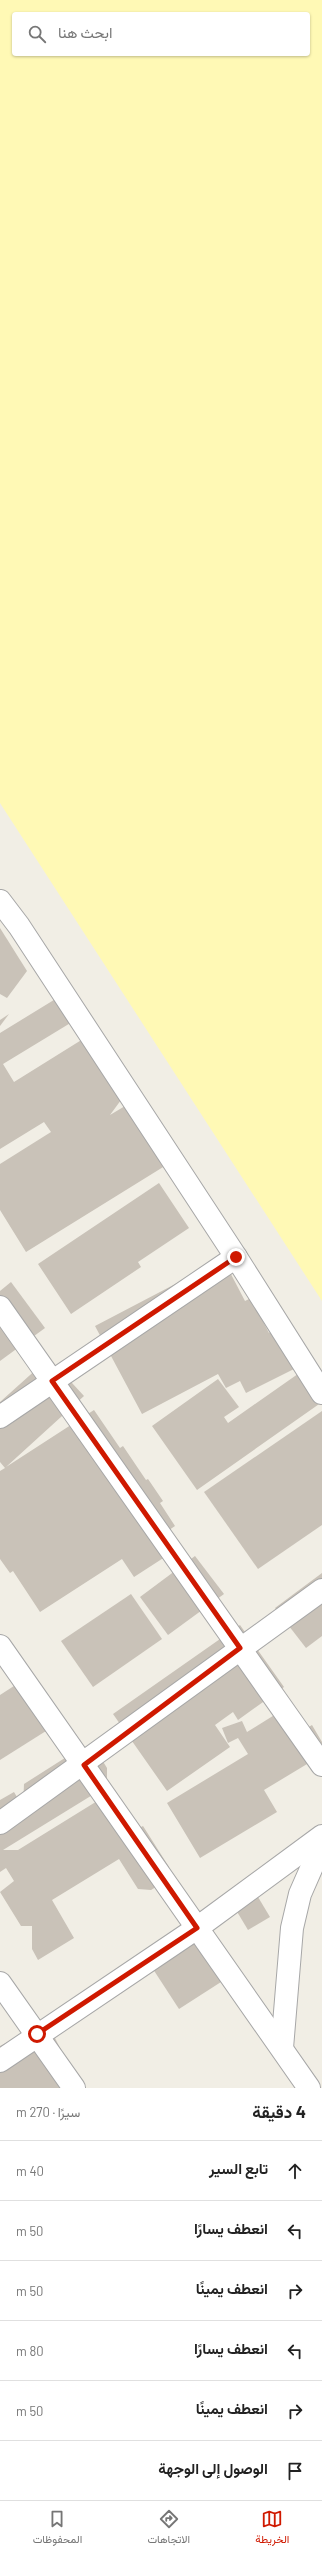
<!DOCTYPE html>
<html lang="ar">
<head>
<meta charset="utf-8">
<style>
	body { margin:0; font-family:Barlow,Vazirmatn,sans-serif; background:#f2f2f2; color:#222; direction:rtl }
	.stop { position:absolute; width:12px; height:12px; margin:-9px; border:3px solid #cf1900; border-radius:50%; background:#fff }
	.stop.end { background:#cf1900; border-color:#fff; box-shadow:0 1px 4px #0008 }
	.list { margin:0; padding:0; list-style:none }
	h2 { display:flex; justify-content:space-between; align-items:center; height:52px; margin:0; padding:0 16px; font-size:17px }
	h2 small { font-size:13px; font-weight:400; color:#767676 }
	.list li { display:grid; grid-template-columns:26px 1fr auto; gap:12px; align-items:center; box-sizing:border-box; height:60px; padding:0 16px; border-top:1px solid #e0e0e0 }
	.list b { display:block; font-size:15px; white-space:nowrap }
	.list em { font-size:13px; font-style:normal; color:#767676 }
	.icon { flex:none; width:22px; height:22px; fill:none; stroke:currentColor; stroke-width:2; stroke-linecap:round; stroke-linejoin:round }
	.map { position:relative; flex:none; width:322px; height:2088px; overflow:hidden; direction:ltr }
	.search { position:absolute; background:#fff; box-shadow:0 1px 3px #0004; left:12px; right:12px; top:12px; height:44px; display:flex; align-items:center; gap:10px; box-sizing:border-box; padding:0 14px; border-radius:4px; color:#767676; font-size:15px }
	.sheet { height:412px; background:#fff }
	nav { display:flex; justify-content:space-around; align-items:center; box-sizing:border-box; height:56px; border-top:1px solid #e0e0e0; background:#fff; font-size:11px; color:#767676 }
	nav a { display:grid; justify-items:center; gap:2px }
	nav .on { color:#cf1900 }
	.map>svg:first-child { display:block }
	.sand { fill:#fff9b5; fill-rule:evenodd }
	.building { fill:#c9c2b8 }
	.lines { fill:none; stroke-linecap:round; stroke-linejoin:round }
	.street-casing { stroke:#a7a7a7; stroke-width:24 }
	.street { stroke:#fff; stroke-width:22 }
	.route { stroke:#cf1900; stroke-width:5 }
</style>
</head>
<body>
<div class="map">
<svg width="322" height="2088" viewBox="0 0 322 2088">
	<rect width="100%" height="100%" fill="#f1eee5"/>
	<path class="sand" d="M 0,0 L 322,0 L 322,1301 L 0,803 ZM 14,14 L 308,14 L 308,54 L 14,54 Z"/>
	<g class="building">
		<path d="M 0,928 L 27,971 L 7,998 L 0,994 Z"/>
		<path d="M 62,995 L 77,1019 L 3,1064 L 14,1082 L 83,1039 L 121,1100 L 110,1115 L 130,1103 L 168,1164 L 26,1252 L 0,1210 L 0,1164 L 51,1132 L 44,1122 L 0,1149 L 0,1033 Z"/>
		<path d="M 9,1014 L 0,1026 L 0,1020 Z"/>
		<path d="M 159,1183 L 189,1228 L 138,1262 L 141,1267 L 71,1314 L 38,1264 Z"/>
		<path d="M 223,1259 L 245,1301 L 251,1298 L 269,1333 L 277,1328 L 298,1367 L 246,1393 L 240,1381 L 226,1388 L 218,1374 L 142,1414 L 95,1326 Z"/>
		<path d="M 11,1282 L 45,1328 L 0,1361 L 0,1291 Z"/>
		<path d="M 49,1358 L 84,1396 L 6,1467 L 94,1410 L 120,1448 L 123,1446 L 146,1480 L 148,1479 L 163,1501 L 160,1503 L 175,1526 L 157,1538 L 168,1555 L 134,1577 L 122,1559 L 40,1612 L 13,1571 L 10,1573 L 0,1559 L 0,1471 L 5,1468 L 0,1462 L 0,1402 Z"/>
		<path d="M 305,1369 L 322,1402 L 197,1490 L 152,1426 L 218,1379 L 239,1407 L 224,1417 L 228,1423 Z"/>
		<path d="M 322,1411 L 322,1525 L 258,1569 L 204,1492 Z"/>
		<path d="M 195,1556 L 224,1594 L 168,1635 L 140,1597 Z"/>
		<path d="M 322,1573 L 322,1636 L 306,1648 L 275,1608 Z"/>
		<path d="M 131,1594 L 162,1639 L 93,1687 L 61,1641 Z"/>
		<path d="M 240,1625 L 284,1687 L 238,1720 L 233,1712 L 215,1725 L 230,1747 L 167,1791 L 113,1714 Z"/>
		<path d="M 31,1675 L 46,1731 L 0,1760 L 0,1695 Z"/>
		<path d="M 292,1704 L 307,1728 L 312,1725 L 322,1742 L 322,1755 L 264,1790 L 277,1812 L 200,1858 L 167,1803 L 248,1754 L 238,1738 L 228,1743 L 222,1728 L 242,1721 L 247,1732 Z"/>
		<path d="M 79,1749 L 96,1750 L 107,1768 L 107,1786 L 3,1850 L 18,1850 L 115,1790 L 139,1828 L 143,1826 L 169,1867 L 169,1879 L 151,1890 L 138,1889 L 119,1859 L 52,1900 L 74,1938 L 38,1960 L 32,1949 L 32,1926 L 21,1926 L 0,1892 L 14,1881 L 6,1868 L 0,1872 L 0,1800 L 14,1792 L 23,1807 L 24,1784 Z"/>
		<path d="M 258,1897 L 270,1917 L 248,1930 L 236,1910 Z"/>
		<path d="M 208,1931 L 235,1973 L 179,2009 L 151,1966 Z"/>
		<path d="M 47,2022 L 80,2088 L 0,2088 L 0,2046 Z"/>
	</g>
	<g class="lines">
		<g class="street-casing">
			<g id="street">
				<path d="M 0,901 L 19,926 L 236,1257 L 322,1393"/>
				<path d="M 0,1307 L 322,1765"/>
				<path d="M 0,1417 L 236,1257"/>
				<path d="M 0,1646 L 309,2088"/>
				<path d="M 0,1823 L 322,1590"/>
				<path d="M 0,1983 L 74,2088"/>
				<path d="M 282,2048 L 292,1928 L 300,1894 L 322,1844"/>
				<path d="M 0,2061 L 197,1928 L 322,1836"/>
			</g>
		</g>
		<use href="#street" class="street"/>
	</g>
	<g class="lines">
		<path class="route" d="M 37,2034 L 197,1928 L 84,1765 L 240,1648 L 52,1381 L 236,1257"/>
	</g>
</svg>
<div class="stop" style="left:37px;top:2034px"></div>
<div class="stop end" style="left:236px;top:1257px"></div>
<div class="search"><svg class="icon" aria-label="search" viewBox="0 0 24 24"><circle cx="10" cy="10" r="6"/><path d="M15 15l6 6"/></svg>ابحث هنا</div>
</div>
<section class="sheet">
<h2>4 دقيقة<small>سيرًا · 270 m</small></h2>
<ul class="list">
<li><svg class="icon" aria-label="ahead" viewBox="0 0 24 24"><path d="M12 20V5M6 11l6-6 6 6"/></svg><div><b>تابع السير</b></div><em>40 m</em></li>
<li><svg class="icon" aria-label="left" viewBox="0 0 24 24"><path d="M17 20v-9H6M10 6l-5 5 5 5"/></svg><div><b>انعطف يسارًا</b></div><em>50 m</em></li>
<li><svg class="icon" aria-label="right" viewBox="0 0 24 24"><path d="M7 20v-9h11M14 6l5 5-5 5"/></svg><div><b>انعطف يمينًا</b></div><em>50 m</em></li>
<li><svg class="icon" aria-label="left" viewBox="0 0 24 24"><path d="M17 20v-9H6M10 6l-5 5 5 5"/></svg><div><b>انعطف يسارًا</b></div><em>80 m</em></li>
<li><svg class="icon" aria-label="right" viewBox="0 0 24 24"><path d="M7 20v-9h11M14 6l5 5-5 5"/></svg><div><b>انعطف يمينًا</b></div><em>50 m</em></li>
<li><svg class="icon" aria-label="arrive" viewBox="0 0 24 24"><path d="M6 21V4h12l-3 4 3 4H6"/></svg><div><b>الوصول إلى الوجهة</b></div></li>
</ul>
</section>
<nav>
<a class="on"><svg class="icon" aria-label="map" viewBox="0 0 24 24"><path d="M3 6l6-2 6 2 6-2v14l-6 2-6-2-6 2zM9 4v14M15 6v14"/></svg>الخريطة</a>
<a><svg class="icon" aria-label="directions" viewBox="0 0 24 24"><path d="M12 3l9 9-9 9-9-9zM9 14v-3h6M13 9l2 2-2 2"/></svg>الاتجاهات</a>
<a><svg class="icon" aria-label="saved" viewBox="0 0 24 24"><path d="M7 4h10v16l-5-4-5 4z"/></svg>المحفوظات</a>
</nav>
</body>
</html>
